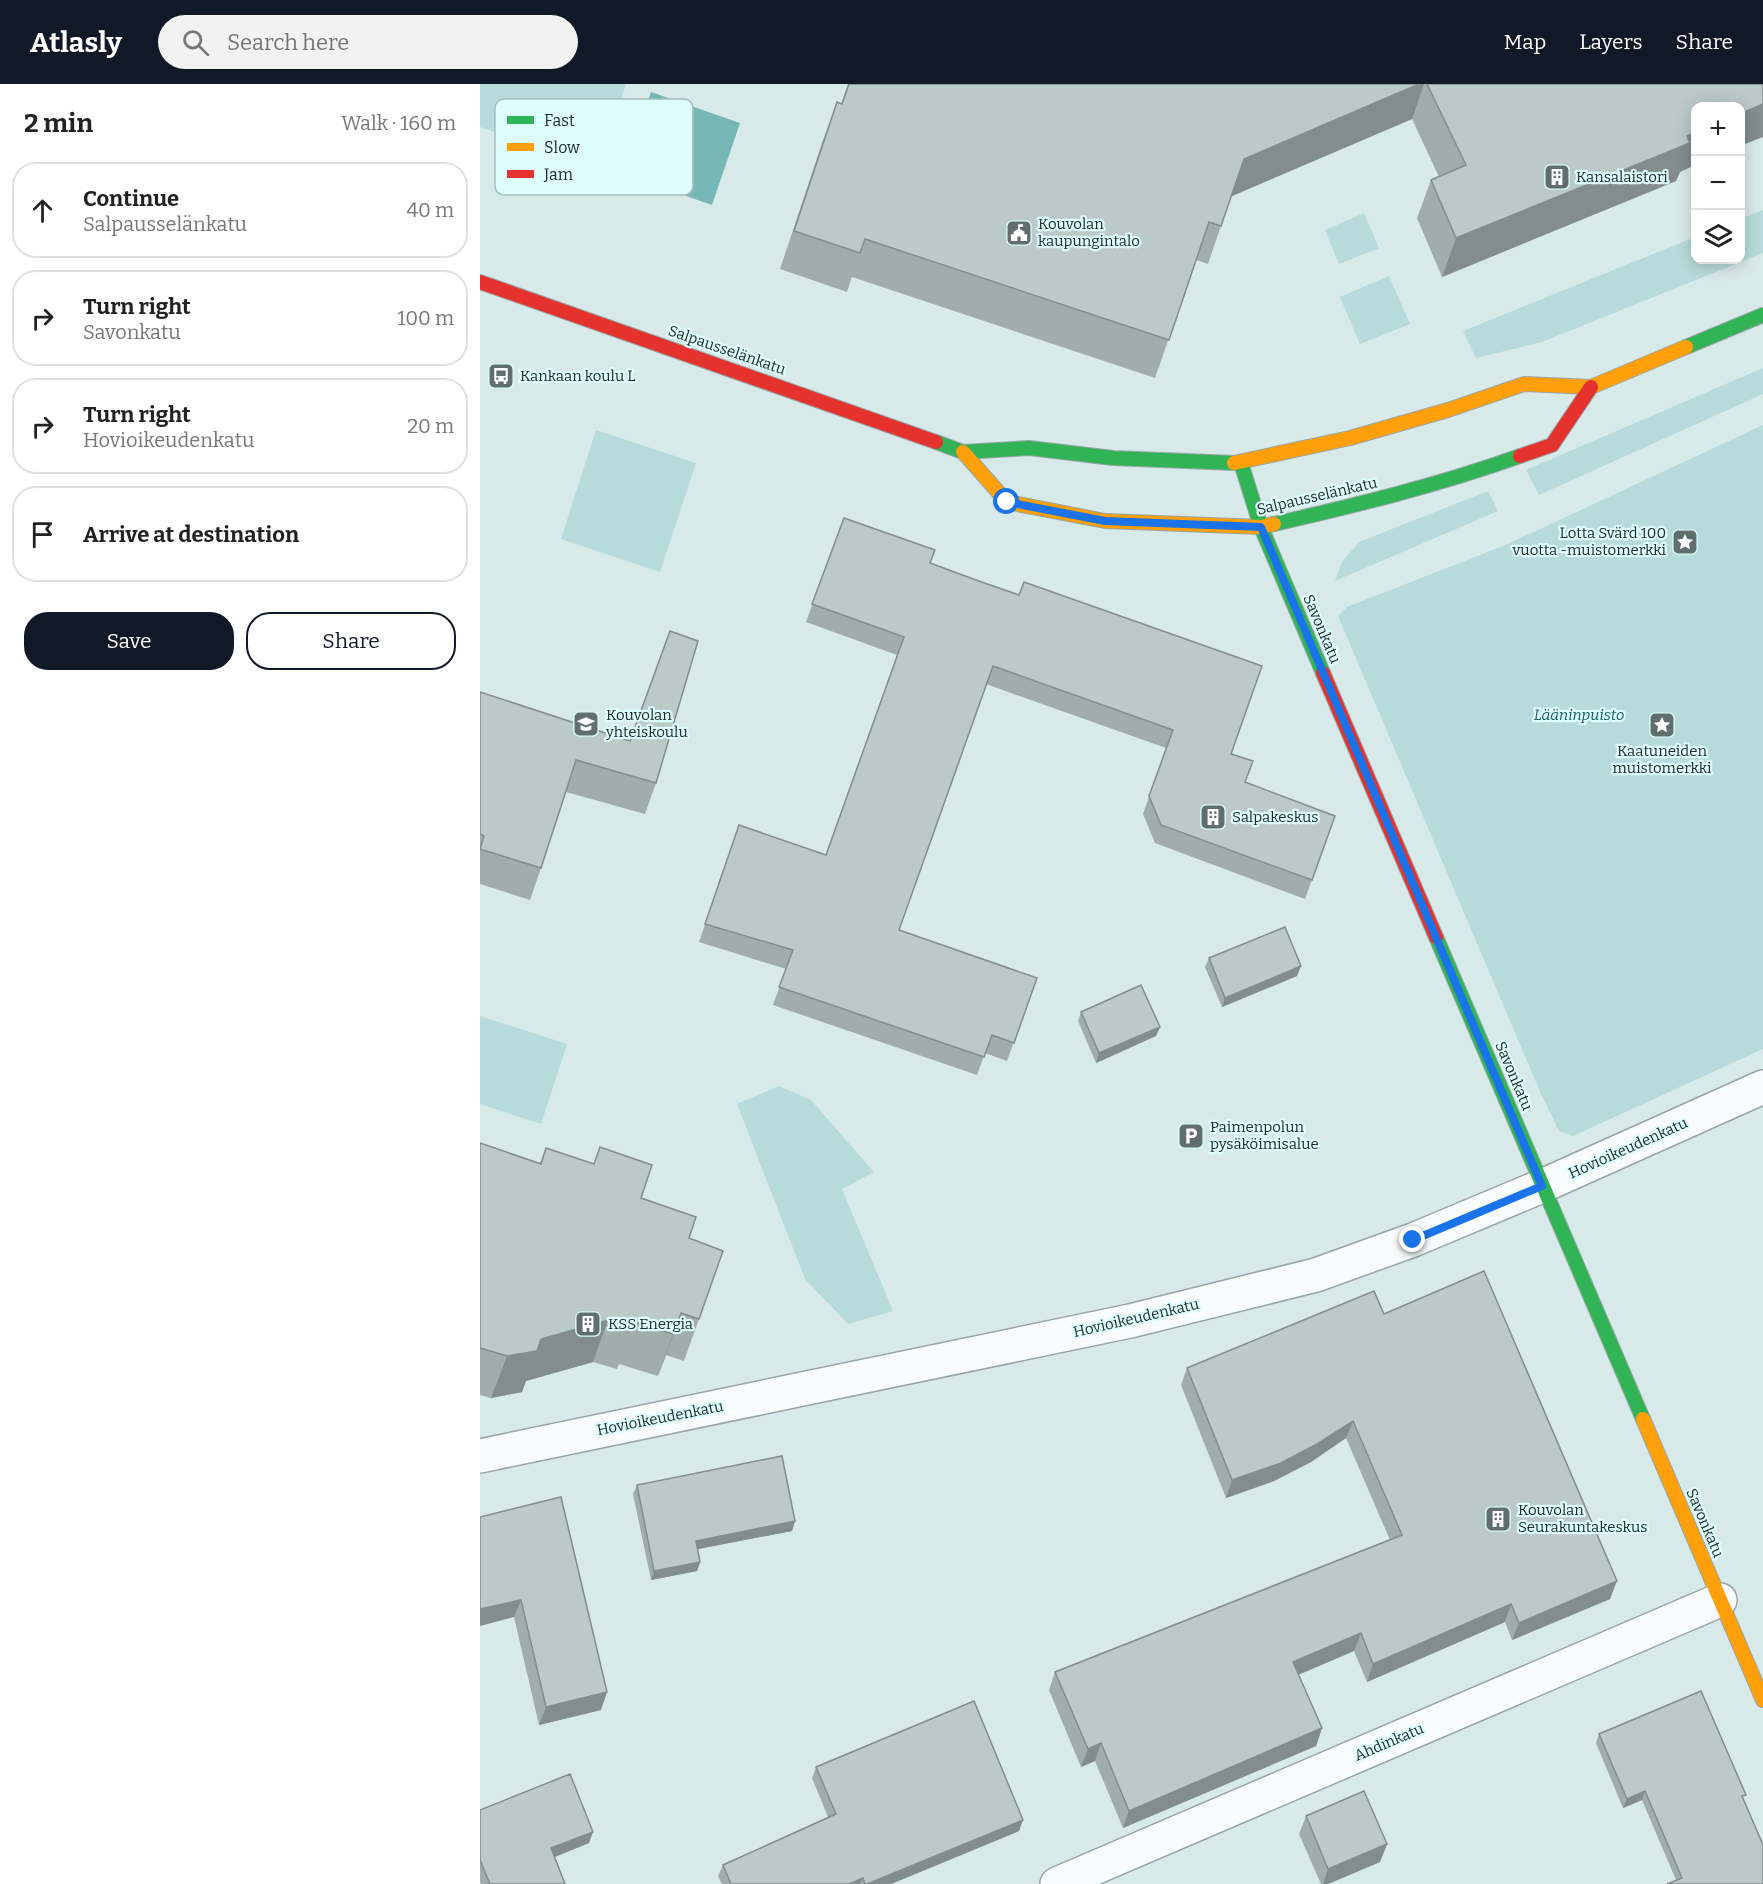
<!DOCTYPE html>
<html lang="en">
<head>
<meta charset="utf-8">
<style>
	body { margin:0; font-family:Bitter,serif; background:#f2f2f2; color:#222 }
	.controls { position:absolute; right:18px; top:18px; display:grid; overflow:hidden; border-radius:12px; box-shadow:0 3px 15px #0003 }
	.controls button { width:54px; height:54px; display:grid; place-items:center; padding:0; border:0; border-bottom:2px solid #e0e0e0; background:#fff; color:#222; font:30px sans-serif }
	.stop { position:absolute; width:18px; height:18px; margin:-14px; border:4px solid #1a73e8; border-radius:50%; background:#fff }
	.stop.end { background:#1a73e8; border-color:#fff; box-shadow:0 2px 6px #0008 }
	.list { margin:0; padding:0; list-style:none }
	h2 { display:flex; justify-content:space-between; align-items:center; height:78px; margin:0; padding:0 24px; font-size:26px }
	h2 small { font-size:20px; font-weight:400; color:#767676 }
	.list li { display:grid; grid-template-columns:39px 1fr auto; gap:18px; align-items:center; box-sizing:border-box; height:96px; margin:0 12px 12px; padding:0 12px; border:2px solid #e0e0e0; border-radius:24px }
	.list b { display:block; font-size:22px; white-space:nowrap }
	.list p { margin:0; font-size:20px; white-space:nowrap; color:#767676 }
	.list em { font-size:20px; font-style:normal; color:#767676 }
	.actions { display:flex; gap:12px; padding:18px 24px }
	.actions a { flex:1; padding:14px 0; border:2px solid #111827; border-radius:24px; text-align:center; font-size:21px; color:#111827 }
	.actions .main { background:#111827; color:#fff }
	.icon { flex:none; width:33px; height:33px; fill:none; stroke:currentColor; stroke-width:2; stroke-linecap:round; stroke-linejoin:round }
	.map { position:relative; flex:none; width:1283px; height:1800px; overflow:hidden }
	header { display:flex; align-items:center; gap:36px; box-sizing:border-box; height:84px; padding:0 30px; background:#111827; color:#fff }
	header strong { font-size:28px }
	nav { display:flex; gap:33px; margin-inline-start:auto; font-size:21px }
	.search { width:420px; height:54px; background:#f2f2f2; display:flex; align-items:center; gap:15px; box-sizing:border-box; padding:0 21px; border-radius:33px; color:#767676; font-size:22px }
	main { display:flex }
	aside { flex:1; background:#fff }
	.map>svg:first-child { display:block }
	.green { fill:#b7dbda }
	.water { fill:#77b7b5 }
	.lines { fill:none; stroke-linecap:round; stroke-linejoin:round }
	.street-casing { stroke:#98a5a5; stroke-width:36 }
	.fast-casing { stroke:#98a5a5; stroke-width:16 }
	.slow-casing { stroke:#98a5a5; stroke-width:16 }
	.jam-casing { stroke:#98a5a5; stroke-width:16 }
	.street { stroke:#f9fcfc; stroke-width:33 }
	.fast { stroke:#30b455; stroke-width:14 }
	.slow { stroke:#ff9f0a; stroke-width:14 }
	.jam { stroke:#e5322d; stroke-width:14 }
	.wall { fill:#a1adad }
	.shaded-wall { fill:#838d8d }
	.building { fill:#bbc9c9; stroke:#838d8d; stroke-width:1.5 }
	.route { stroke:#1a73e8; stroke-width:8 }
	.labels { text-anchor:middle; dominant-baseline:central; stroke-width:4.5; stroke-linejoin:round; paint-order:stroke }
	.poi-label { font-size:15px; fill:#202d2c; stroke:#ddfefc; text-anchor:start }
	.street-label { font-size:15px; fill:#202d2c; stroke:#ddfefc }
	.park-label { font-size:15px; font-style:italic; fill:#165d5c; stroke:#ddfefc }
	.key { fill:#ddfefc; stroke:#a4bfbe; stroke-width:1.5 }
	.key-label { font-size:16px; fill:#202d2c }
</style>
</head>
<body>
<header>
<strong>Atlasly</strong>
<div class="search"><svg class="icon" aria-label="search" viewBox="0 0 24 24"><circle cx="10" cy="10" r="6"/><path d="M15 15l6 6"/></svg>Search here</div>
<nav><a>Map</a><a>Layers</a><a>Share</a></nav>
</header>
<main>
<aside>
<h2>2 min<small>Walk · 160 m</small></h2>
<ul class="list">
<li><svg class="icon" aria-label="ahead" viewBox="0 0 24 24"><path d="M12 20V5M6 11l6-6 6 6"/></svg><div><b>Continue</b><p>Salpausselänkatu</p></div><em>40 m</em></li>
<li><svg class="icon" aria-label="right" viewBox="0 0 24 24"><path d="M7 20v-9h11M14 6l5 5-5 5"/></svg><div><b>Turn right</b><p>Savonkatu</p></div><em>100 m</em></li>
<li><svg class="icon" aria-label="right" viewBox="0 0 24 24"><path d="M7 20v-9h11M14 6l5 5-5 5"/></svg><div><b>Turn right</b><p>Hovioikeudenkatu</p></div><em>20 m</em></li>
<li><svg class="icon" aria-label="arrive" viewBox="0 0 24 24"><path d="M6 21V4h12l-3 4 3 4H6"/></svg><div><b>Arrive at destination</b></div></li>
</ul>
<div class="actions"><a class="main">Save</a><a>Share</a></div>
</aside>
<div class="map">
<svg width="1283" height="1800" viewBox="0 0 1283 1800">
	<rect width="100%" height="100%" fill="#d8e9e9"/>
	<g class="green">
		<path d="M 0,0 L 146,0 L 118,83 L 0,43 Z"/>
		<path d="M 1283,126 L 1283,169 L 1062,258 L 996,274 L 983,247 L 1215,153 L 1216,176 L 1260,176 L 1261,135 Z"/>
		<path d="M 884,129 L 899,164 L 859,180 L 845,146 Z"/>
		<path d="M 909,192 L 930,240 L 880,260 L 860,213 Z"/>
		<path d="M 1283,284 L 1283,310 L 1059,411 L 1046,386 Z"/>
		<path d="M 1283,341 L 1283,965 L 1093,1052 L 1079,1047 L 1061,1010 L 858,532 L 867,523 L 1028,460 Z"/>
		<path d="M 116,346 L 216,379 L 180,488 L 81,455 Z"/>
		<path d="M 1008,407 L 1018,427 L 855,497 L 862,478 L 879,458 Z"/>
		<path d="M 0,932 L 87,960 L 61,1040 L 0,1020 Z"/>
		<path d="M 299,1002 L 331,1016 L 394,1088 L 362,1105 L 413,1227 L 368,1240 L 325,1195 L 257,1020 Z"/>
	</g>
	<path class="water" d="M 171,8 L 260,39 L 232,121 L 143,90 Z"/>
	<g class="lines">
		<g class="street-casing">
			<g id="street">
				<path d="M 0,1372 L 650,1237 L 836,1191 L 933,1156 L 1062,1102 L 1283,1003"/>
				<path d="M 577,1800 L 1240,1516"/>
			</g>
		</g>
		<g class="fast-casing">
			<g id="fast">
				<path d="M 1206,263 L 1283,231"/>
				<path d="M 456,358 L 483,368 L 549,364 L 633,374 L 754,379"/>
				<path d="M 761,379 L 781,443 L 843,589"/>
				<path d="M 794,440 C 877,421 959,401 1040,372"/>
				<path d="M 956,853 L 1163,1335"/>
			</g>
		</g>
		<g class="slow-casing">
			<g id="slow">
				<path d="M 483,368 L 527,418 L 625,437 L 781,443 L 794,440"/>
				<path d="M 754,379 L 870,354 L 968,326 L 1044,300 L 1111,303 L 1206,263"/>
				<path d="M 1163,1335 L 1283,1616"/>
			</g>
		</g>
		<g class="jam-casing">
			<g id="jam">
				<path d="M 0,198 L 456,358"/>
				<path d="M 1040,372 L 1072,361 L 1111,303"/>
				<path d="M 843,589 L 956,853"/>
			</g>
		</g>
		<use href="#street" class="street"/>
		<use href="#fast" class="fast"/>
		<use href="#slow" class="slow"/>
		<use href="#jam" class="jam"/>
	</g>
	<g class="wall">
		<path d="M 368,0 L 1283,0 L 1200,88 L 1196,97 L 962,193 L 937,134 L 951,96 L 959,93 L 932,35 L 751,112 L 728,180 L 716,176 L 675,294 L 372,193 L 367,208 L 300,185 L 343,56 L 357,18 L 361,20 Z"/>
		<path d="M 364,434 L 450,479 L 751,670 L 765,698 L 855,732 L 825,815 L 675,759 L 663,730 L 686,664 L 506,600 L 419,846 L 557,894 L 527,977 L 505,969 L 497,991 L 293,921 L 306,885 L 219,858 L 253,759 L 346,771 L 417,571 L 326,538 Z"/>
		<path d="M 0,608 L 150,657 L 176,699 L 165,730 L 86,708 L 61,784 L 50,816 L 0,800 Z"/>
		<path d="M 729,874 L 817,892 L 742,923 L 725,883 Z"/>
		<path d="M 601,928 L 680,943 L 676,952 L 616,979 L 598,937 Z"/>
		<path d="M 0,1059 L 60,1079 L 66,1064 L 161,1114 L 209,1154 L 219,1235 L 204,1277 L 186,1271 L 178,1292 L 139,1280 L 137,1285 L 113,1278 L 46,1297 L 42,1308 L 11,1314 L 0,1311 Z"/>
		<path d="M 904,1230 L 1130,1515 L 1032,1556 L 1025,1538 L 887,1598 L 874,1567 L 818,1591 L 842,1644 L 836,1662 L 643,1744 L 615,1677 L 601,1683 L 569,1606 L 575,1588 L 910,1456 L 866,1354 L 831,1378 L 794,1397 L 746,1414 L 701,1301 L 707,1284 Z"/>
		<path d="M 157,1401 L 315,1437 L 312,1447 L 218,1465 L 220,1478 L 217,1487 L 171,1496 L 153,1410 Z"/>
		<path d="M 0,1433 L 121,1626 L 59,1641 L 34,1533 Z"/>
		<path d="M 1119,1650 L 1264,1717 L 1283,1761 L 1196,1796 L 1162,1716 L 1143,1724 L 1116,1659 Z"/>
		<path d="M 336,1683 L 539,1747 L 411,1800 L 242,1800 L 238,1792 L 243,1781 L 348,1733 L 332,1694 Z"/>
		<path d="M 0,1726 L 109,1759 L 75,1773 L 85,1800 L 1,1800 L 0,1798 Z"/>
		<path d="M 826,1732 L 907,1760 L 900,1778 L 848,1800 L 841,1800 L 819,1750 Z"/>
	</g>
	<g class="shaded-wall">
		<path d="M 939,0 L 944,0 L 932,35 L 750,113 L 764,75 Z"/>
		<path d="M 1283,20 L 1283,53 L 1260,62 L 1260,30 Z"/>
		<path d="M 1215,49 L 1215,81 L 1200,88 L 1196,97 L 962,193 L 976,154 Z"/>
		<path d="M 821,882 L 817,892 L 742,923 L 745,914 Z"/>
		<path d="M 680,943 L 676,952 L 616,979 L 619,969 Z"/>
		<path d="M 201,1229 L 186,1271 L 178,1292 L 193,1250 Z"/>
		<path d="M 128,1236 L 113,1278 L 46,1297 L 42,1308 L 11,1314 L 27,1272 L 61,1255 Z"/>
		<path d="M 873,1337 L 866,1354 L 831,1378 L 794,1397 L 746,1414 L 752,1396 Z"/>
		<path d="M 315,1437 L 312,1447 L 213,1466 L 216,1457 Z"/>
		<path d="M 220,1478 L 217,1487 L 171,1496 L 174,1487 Z"/>
		<path d="M 1137,1497 L 1130,1515 L 1032,1556 L 1039,1539 Z"/>
		<path d="M 41,1516 L 34,1533 L 0,1542 L 0,1525 Z"/>
		<path d="M 1031,1520 L 1025,1538 L 887,1598 L 893,1580 Z"/>
		<path d="M 881,1549 L 874,1567 L 806,1596 L 813,1578 Z"/>
		<path d="M 127,1608 L 121,1626 L 59,1641 L 66,1623 Z"/>
		<path d="M 842,1644 L 836,1662 L 643,1744 L 649,1727 Z"/>
		<path d="M 621,1659 L 615,1677 L 601,1683 L 608,1665 Z"/>
		<path d="M 1165,1707 L 1162,1716 L 1143,1724 L 1147,1715 Z"/>
		<path d="M 543,1736 L 539,1747 L 411,1800 L 387,1800 Z"/>
		<path d="M 113,1748 L 109,1759 L 67,1776 L 71,1764 Z"/>
		<path d="M 907,1760 L 900,1778 L 848,1800 L 843,1800 L 848,1785 Z"/>
		<path d="M 383,1794 L 380,1800 L 369,1800 Z"/>
	</g>
	<g class="building">
		<path d="M 369,0 L 939,0 L 764,75 L 741,142 L 729,138 L 689,256 L 385,155 L 380,169 L 314,147 L 357,18 L 362,20 Z"/>
		<path d="M 947,0 L 1283,0 L 1283,20 L 1260,30 L 1260,22 L 1215,22 L 1215,49 L 1207,52 L 1210,59 L 976,154 L 951,96 L 986,81 Z"/>
		<path d="M 364,434 L 455,466 L 450,479 L 496,496 L 539,511 L 544,498 L 782,582 L 751,670 L 773,677 L 765,698 L 855,732 L 832,796 L 681,741 L 669,712 L 693,646 L 513,582 L 419,846 L 557,894 L 534,959 L 512,951 L 504,973 L 299,903 L 313,866 L 225,840 L 259,741 L 346,771 L 424,553 L 332,520 Z"/>
		<path d="M 190,547 L 218,557 L 176,699 L 96,676 L 61,784 L 0,765 L 4,752 L 0,750 L 0,608 L 150,657 Z"/>
		<path d="M 805,843 L 821,882 L 745,914 L 729,874 Z"/>
		<path d="M 661,901 L 680,943 L 619,969 L 601,928 Z"/>
		<path d="M 0,1059 L 61,1080 L 66,1064 L 114,1080 L 120,1063 L 172,1081 L 161,1114 L 216,1133 L 209,1154 L 243,1167 L 219,1235 L 201,1229 L 193,1250 L 154,1238 L 152,1243 L 128,1236 L 61,1255 L 57,1267 L 27,1272 L 0,1264 Z"/>
		<path d="M 1004,1187 L 1137,1497 L 1039,1539 L 1031,1520 L 893,1580 L 881,1549 L 813,1578 L 842,1644 L 649,1727 L 621,1659 L 608,1665 L 575,1588 L 922,1451 L 873,1337 L 837,1360 L 801,1379 L 752,1396 L 707,1284 L 894,1207 L 904,1230 Z"/>
		<path d="M 302,1372 L 315,1437 L 216,1457 L 220,1478 L 174,1487 L 157,1401 Z"/>
		<path d="M 81,1413 L 127,1608 L 66,1623 L 41,1516 L 0,1525 L 0,1433 Z"/>
		<path d="M 1221,1607 L 1266,1711 L 1262,1712 L 1283,1761 L 1283,1800 L 1187,1800 L 1202,1794 L 1165,1707 L 1147,1715 L 1119,1650 Z"/>
		<path d="M 494,1617 L 543,1736 L 387,1800 L 385,1800 L 383,1794 L 369,1800 L 251,1800 L 243,1781 L 356,1730 L 336,1683 Z"/>
		<path d="M 90,1690 L 113,1748 L 71,1764 L 85,1800 L 10,1800 L 0,1776 L 0,1726 Z"/>
		<path d="M 884,1707 L 907,1760 L 848,1785 L 826,1732 Z"/>
	</g>
	<g class="lines">
		<path class="route" d="M 527,418 L 625,437 L 781,443 L 1062,1102 L 933,1156"/>
	</g>
	<defs>
		<g id="building-square" transform="scale(1.35)"><rect x="-9" y="-9" width="18" height="18" rx="4" fill="#606f6e" stroke="#ddfefc"/><path d="M-4-6H4V6H1V3H-1V6H-4ZM-2.5-4.3h1.7v1.8h-1.7ZM.8-4.3h1.7v1.8H.8ZM-2.5-1h1.7V.8h-1.7ZM.8-1h1.7V.8H.8Z" fill="#fff"/></g>
		<g id="civic-square" transform="scale(1.35)"><rect x="-9" y="-9" width="18" height="18" rx="4" fill="#606f6e" stroke="#ddfefc"/><path d="M-.6-6.5H3V-4.5H.6V-3L4-1V1h2V6H-6V1h2V-1L-.6-3ZM-1.2 2.5V6h2.4V2.5Z" fill="#fff"/></g>
		<g id="bus-square" transform="scale(1.35)"><rect x="-9" y="-9" width="18" height="18" rx="4" fill="#606f6e" stroke="#ddfefc"/><path d="M-5-6H5V4H4V6H2V4H-2V6H-4V4H-5ZM-3.5-4V0h7V-4ZM-3.5 1.2v1.5H-2V1.2ZM2 1.2v1.5H3.5V1.2Z" fill="#fff"/></g>
		<g id="sight-square" transform="scale(1.35)"><rect x="-9" y="-9" width="18" height="18" rx="4" fill="#606f6e" stroke="#ddfefc"/><path d="M0-6L1.8-2.2L6-1.7L2.9 1.2L3.7 5.4L0 3.3L-3.7 5.4L-2.9 1.2L-6-1.7L-1.8-2.2Z" fill="#fff"/></g>
		<g id="school-square" transform="scale(1.35)"><rect x="-9" y="-9" width="18" height="18" rx="4" fill="#606f6e" stroke="#ddfefc"/><path d="M0-5L7-2L0 1L-7-2ZM-4 1L0 2.5L4 1V4Q0 6-4 4Z" fill="#fff"/></g>
		<g id="parking-square" transform="scale(1.35)"><rect x="-9" y="-9" width="18" height="18" rx="4" fill="#606f6e" stroke="#ddfefc"/><path d="M-3.5-5.5H1a3.5 3.5 0 0 1 0 7H-1V5.5H-3.5ZM-1-3.4V-.6H.8a1.4 1.4 0 0 0 0-2.8Z" fill="#fff"/></g>
	</defs>
	<g fill-rule="evenodd">
		<use href="#building-square" x="1077" y="93"/>
		<use href="#civic-square" x="539" y="149"/>
		<use href="#bus-square" x="21" y="292"/>
		<use href="#sight-square" x="1205" y="458"/>
		<use href="#school-square" x="106" y="640"/>
		<use href="#sight-square" x="1182" y="641"/>
		<use href="#building-square" x="733" y="733"/>
		<use href="#parking-square" x="711" y="1052"/>
		<use href="#building-square" x="108" y="1240"/>
		<use href="#building-square" x="1018" y="1435"/>
	</g>
	<g class="labels">
		<g class="poi-label">
			<text x="1096" y="93">Kansalaistori</text>
			<text x="558" y="140">Kouvolan<tspan x="558" dy="17">kaupungintalo</tspan></text>
			<text x="40" y="292">Kankaan koulu L</text>
			<text x="1186" y="449" text-anchor="end">Lotta Svärd 100<tspan x="1186" dy="17">vuotta -muistomerkki</tspan></text>
			<text x="126" y="631">Kouvolan<tspan x="126" dy="17">yhteiskoulu</tspan></text>
			<text x="1182" y="667" text-anchor="middle">Kaatuneiden<tspan x="1182" dy="17">muistomerkki</tspan></text>
			<text x="752" y="733">Salpakeskus</text>
			<text x="730" y="1043">Paimenpolun<tspan x="730" dy="17">pysäköimisalue</tspan></text>
			<text x="128" y="1240">KSS Energia</text>
			<text x="1038" y="1426">Kouvolan<tspan x="1038" dy="17">Seurakuntakeskus</tspan></text>
		</g>
		<g class="street-label">
			<text transform="translate(247 266) rotate(19)">Salpausselänkatu</text>
			<text transform="translate(837 412) rotate(-13)">Salpausselänkatu</text>
			<text transform="translate(842 545) rotate(67)">Savonkatu</text>
			<text transform="translate(1034 992) rotate(67)">Savonkatu</text>
			<text transform="translate(1148 1064) rotate(-24)">Hovioikeudenkatu</text>
			<text transform="translate(656 1234) rotate(-13)">Hovioikeudenkatu</text>
			<text transform="translate(180 1334) rotate(-11)">Hovioikeudenkatu</text>
			<text transform="translate(1225 1439) rotate(67)">Savonkatu</text>
			<text transform="translate(909 1658) rotate(-23)">Ahdinkatu</text>
		</g>
		<g class="park-label">
			<text x="1099" y="631">Lääninpuisto</text>
		</g>
	</g>
	<rect x="15" y="15" width="198" height="96" rx="9" class="key"/>
	<rect x="27" y="32" width="27" height="8" fill="#30b455"/>
	<rect x="27" y="59" width="27" height="8" fill="#ff9f0a"/>
	<rect x="27" y="86" width="27" height="8" fill="#e5322d"/>
	<g class="key-label">
		<text x="64" y="42">Fast</text>
		<text x="64" y="69">Slow</text>
		<text x="64" y="96">Jam</text>
	</g>
</svg>
<div class="controls">
<button>+</button>
<button>−</button>
<button><svg class="icon" aria-label="layers" viewBox="0 0 24 24"><path d="M12 4l9 5-9 5-9-5zM3 14l9 5 9-5"/></svg></button>
</div>
<div class="stop" style="left:527px;top:418px"></div>
<div class="stop end" style="left:933px;top:1156px"></div>
</div>
</main>
</body>
</html>
